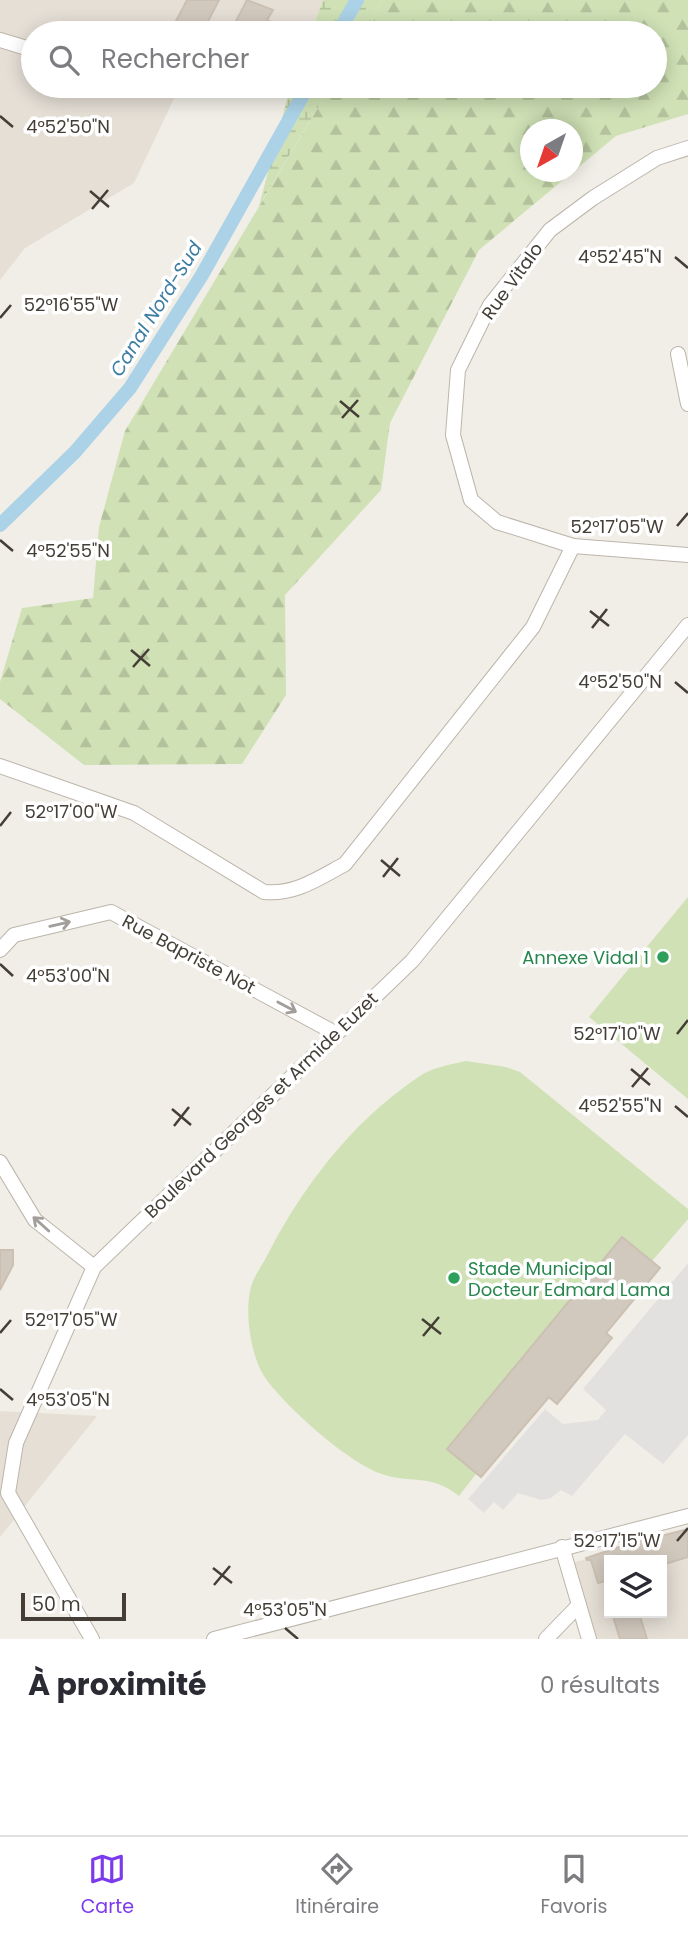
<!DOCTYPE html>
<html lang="fr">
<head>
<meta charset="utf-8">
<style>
	body { margin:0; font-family:Poppins,sans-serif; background:#f2f2f3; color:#2b2b33 }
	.controls { position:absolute; right:21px; bottom:21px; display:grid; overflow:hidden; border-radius:0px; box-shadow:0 4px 18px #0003 }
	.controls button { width:63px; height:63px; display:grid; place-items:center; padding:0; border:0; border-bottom:2px solid #e1e1e2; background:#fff; color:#2b2b33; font:35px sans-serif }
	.compass { position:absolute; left:520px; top:119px; width:63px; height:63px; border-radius:50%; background:#fff; box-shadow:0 4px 18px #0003; rotate:220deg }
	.scale { position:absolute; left:21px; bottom:18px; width:105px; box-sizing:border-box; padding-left:7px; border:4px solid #443e37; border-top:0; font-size:19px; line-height:24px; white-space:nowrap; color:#443e37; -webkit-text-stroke:5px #fff; paint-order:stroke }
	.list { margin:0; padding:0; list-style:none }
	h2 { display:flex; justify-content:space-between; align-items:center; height:91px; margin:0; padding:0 28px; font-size:30px }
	h2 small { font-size:23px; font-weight:400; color:#7c7c81 }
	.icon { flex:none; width:38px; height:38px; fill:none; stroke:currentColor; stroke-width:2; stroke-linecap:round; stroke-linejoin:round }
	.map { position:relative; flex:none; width:688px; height:1639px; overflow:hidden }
	.search { position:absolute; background:#fff; box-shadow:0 4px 18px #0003; left:21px; right:21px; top:21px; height:77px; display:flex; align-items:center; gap:18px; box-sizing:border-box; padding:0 24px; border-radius:38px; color:#7c7c81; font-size:26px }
	.sheet { height:196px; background:#fff }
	nav { display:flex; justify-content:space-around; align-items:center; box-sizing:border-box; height:98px; border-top:2px solid #e1e1e2; background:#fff; font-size:19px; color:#7c7c81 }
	nav a { display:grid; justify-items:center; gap:4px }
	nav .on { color:#7c3aed }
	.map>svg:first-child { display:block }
	.residential { fill:#e5dfd6; fill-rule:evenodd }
	.green { fill:#cfe1b5 }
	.forest { fill:url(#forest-firs); fill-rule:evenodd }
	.wetland { fill:url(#wetland-marsh) }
	.parking { fill:#e3e1df }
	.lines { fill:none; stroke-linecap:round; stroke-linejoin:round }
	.canal { stroke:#abd2e7; stroke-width:14 }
	.building { fill:#d2c9be; stroke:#cbc0b2; stroke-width:2 }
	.minor-casing { stroke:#bcb5ab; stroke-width:16 }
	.minor { stroke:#fff; stroke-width:14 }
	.oneway { stroke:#a29e9b }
	.ticks { fill:none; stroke:#443e37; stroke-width:2.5 }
	.leisure-dot { fill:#2e9e5b; stroke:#fff; stroke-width:2.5 }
	.labels { text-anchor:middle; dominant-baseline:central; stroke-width:7; stroke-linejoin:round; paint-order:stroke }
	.street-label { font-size:18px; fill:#443e37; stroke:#fff }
	.leisure-label { font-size:18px; fill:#27864d; stroke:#fff; text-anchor:end }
	.water-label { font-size:19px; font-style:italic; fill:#3d7da2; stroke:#fff }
	.ticks-label { font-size:18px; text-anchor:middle; fill:#443e37; stroke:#fff; stroke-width:7; stroke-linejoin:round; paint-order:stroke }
</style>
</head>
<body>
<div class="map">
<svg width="688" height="1639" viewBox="0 0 688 1639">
	<defs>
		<pattern id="forest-firs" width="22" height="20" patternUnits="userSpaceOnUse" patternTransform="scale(1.75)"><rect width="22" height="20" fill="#cfe1b5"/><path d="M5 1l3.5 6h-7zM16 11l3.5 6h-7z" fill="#b3c29c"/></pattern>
		<pattern id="wetland-marsh" width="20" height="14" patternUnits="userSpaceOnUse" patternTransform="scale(1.75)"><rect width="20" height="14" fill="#cfe1b5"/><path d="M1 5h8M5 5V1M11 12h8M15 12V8" fill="none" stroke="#b3c29c"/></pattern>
	</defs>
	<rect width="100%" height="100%" fill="#f1eee7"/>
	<g class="residential">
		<path d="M 0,0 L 323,0 L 311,33 L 33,33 L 33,86 L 180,86 L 134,183 L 25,248 L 0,280 Z"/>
		<path d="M 228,86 L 292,86 L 288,96 Z"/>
		<path d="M 0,1411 L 97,1416 L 0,1537 Z"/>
		<path d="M 688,1532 L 688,1639 L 585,1639 L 564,1565 ZM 609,1560 L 662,1560 L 662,1613 L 609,1613 Z"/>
	</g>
	<g class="green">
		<path d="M 688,897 L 688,1099 L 589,1017 Z"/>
		<path d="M 466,1061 L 506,1067 L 520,1072 L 688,1209 L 688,1219 L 652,1261 L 660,1268 L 606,1332 L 612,1338 L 557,1404 L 548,1398 L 481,1477 L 476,1474 L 459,1496 C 429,1472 410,1485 379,1473 C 347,1461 287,1408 266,1379 C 251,1358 244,1313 251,1287 C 254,1276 263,1264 268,1254 C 303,1186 352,1122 417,1078 C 432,1067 449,1065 466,1061 Z"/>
	</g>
	<path class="forest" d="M 383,0 L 688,0 L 688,114 L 616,136 L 479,250 L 390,423 L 381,490 L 285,595 L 286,695 L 242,764 L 84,765 L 0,699 L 0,682 L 22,608 L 93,598 L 99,527 L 125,431 L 331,86 L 655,86 L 655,33 L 363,33 ZM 530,130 L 572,130 L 572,172 L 530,172 Z"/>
	<g class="wetland">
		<path d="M 323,0 L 383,0 L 363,33 L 311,33 Z"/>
		<path d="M 292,86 L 331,86 L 259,206 L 288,96 Z"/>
	</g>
	<path class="parking" d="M 688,1263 L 688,1435 L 663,1464 L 625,1434 L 572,1496 L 561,1490 L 551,1498 L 541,1500 L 518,1493 L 503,1510 L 494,1502 L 484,1513 L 468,1499 L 545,1409 L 563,1424 L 598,1420 L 606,1410 L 583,1389 Z"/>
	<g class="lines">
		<g class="canal">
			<path d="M 338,33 L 357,0"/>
			<path d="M 0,525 L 75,452 L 130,388 L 202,275 L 308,86"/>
		</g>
	</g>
	<g class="building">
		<path d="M 187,0 L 219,0 L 202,33 L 176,21 Z"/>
		<path d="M 247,0 L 273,10 L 267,20 L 292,33 L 259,33 L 236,21 Z"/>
		<path d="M 622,1237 L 660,1268 L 606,1333 L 612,1338 L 557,1404 L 549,1397 L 481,1477 L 447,1449 Z"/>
		<path d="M 0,1250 L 13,1250 L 13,1265 L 0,1290 Z"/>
		<path d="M 688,1529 L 688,1557 L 662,1565 L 662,1560 L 609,1560 L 609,1580 L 598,1583 L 591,1560 L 587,1560 L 586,1558 L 622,1546 Z"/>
		<path d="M 612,1613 L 639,1613 L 647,1639 L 620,1639 Z"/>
	</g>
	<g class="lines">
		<g class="minor-casing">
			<g id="minor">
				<path d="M 0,40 L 33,50"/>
				<path d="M 688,148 L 657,158 L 593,198 L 550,230 L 490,305 L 458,370 L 453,435 L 471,500 L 497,522 L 573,546 L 688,555"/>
				<path d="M 678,354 L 688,404"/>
				<path d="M 0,766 L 134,813 L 264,892 C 295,895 319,878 345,864 L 533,627 L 573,546"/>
				<path d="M 0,950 L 14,935 L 111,912 L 335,1033"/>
				<path d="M 0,1162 L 35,1220 L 94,1267"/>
				<path d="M 562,1547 L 589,1639"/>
				<path d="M 92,1639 L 8,1493 L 16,1443 L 94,1267 L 412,961 L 688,625"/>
				<path d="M 214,1639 L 688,1516"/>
				<path d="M 546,1639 L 579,1605"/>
			</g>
		</g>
		<use href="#minor" class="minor"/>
	</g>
	<defs><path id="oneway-shaft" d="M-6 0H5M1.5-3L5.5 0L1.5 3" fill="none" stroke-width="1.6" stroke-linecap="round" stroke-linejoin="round" transform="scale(1.75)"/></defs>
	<g class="oneway">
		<use href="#oneway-shaft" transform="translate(60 924) rotate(-13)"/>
		<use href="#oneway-shaft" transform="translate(287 1007) rotate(28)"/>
		<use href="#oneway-shaft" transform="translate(41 1224) rotate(-138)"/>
	</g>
	<path class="ticks" d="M 0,116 L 13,127M 90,191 L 109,207M 92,209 L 108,190M 675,257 L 688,268M 0,318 L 11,305M 340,401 L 359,417M 342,418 L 358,400M 677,526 L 688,513M 0,540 L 13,551M 590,611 L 609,626M 592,628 L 607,609M 131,650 L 150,666M 133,667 L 149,649M 675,682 L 688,693M 0,826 L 11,812M 381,860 L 400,876M 383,877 L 398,858M 0,964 L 13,976M 677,1034 L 688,1020M 631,1069 L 650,1085M 632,1087 L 648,1068M 675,1106 L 688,1117M 172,1109 L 191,1125M 174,1126 L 189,1107M 422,1319 L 441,1334M 0,1333 L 11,1320M 423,1336 L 439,1317M 0,1389 L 13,1400M 677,1541 L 688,1528M 213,1568 L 232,1583M 214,1585 L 230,1566M 285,1628 L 298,1639"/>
	<g class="leisure-dot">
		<circle cx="663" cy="957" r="7"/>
		<circle cx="454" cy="1278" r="7"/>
	</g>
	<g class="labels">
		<g class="street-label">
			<text transform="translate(512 281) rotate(-54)">Rue Vitalo</text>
			<text transform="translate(189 954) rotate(28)">Rue Bapriste Not</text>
			<text transform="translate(261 1105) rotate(-44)">Boulevard Georges et Armide Euzet</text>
		</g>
		<g class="leisure-label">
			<text x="649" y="957">Annexe Vidal 1</text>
			<text x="468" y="1268" text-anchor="start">Stade Municipal<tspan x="468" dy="21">Docteur Edmard Lama</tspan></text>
		</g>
		<g class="water-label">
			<text transform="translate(156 309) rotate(-58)">Canal Nord-Sud</text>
		</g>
	</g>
	<g class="ticks-label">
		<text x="68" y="133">4°52'50"N</text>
		<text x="620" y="263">4°52'45"N</text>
		<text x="71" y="311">52°16'55"W</text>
		<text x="617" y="533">52°17'05"W</text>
		<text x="68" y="557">4°52'55"N</text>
		<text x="620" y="688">4°52'50"N</text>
		<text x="71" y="818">52°17'00"W</text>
		<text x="68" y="982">4°53'00"N</text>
		<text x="617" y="1040">52°17'10"W</text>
		<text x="620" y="1112">4°52'55"N</text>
		<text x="71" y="1326">52°17'05"W</text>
		<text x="68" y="1406">4°53'05"N</text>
		<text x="617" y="1547">52°17'15"W</text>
		<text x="285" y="1616">4°53'05"N</text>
	</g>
</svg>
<div class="controls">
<button><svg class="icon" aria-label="layers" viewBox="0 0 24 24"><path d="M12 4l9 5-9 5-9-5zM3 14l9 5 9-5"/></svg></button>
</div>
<svg class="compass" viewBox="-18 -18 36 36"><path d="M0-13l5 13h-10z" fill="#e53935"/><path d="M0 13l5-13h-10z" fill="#7c7c81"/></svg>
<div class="scale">50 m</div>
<div class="search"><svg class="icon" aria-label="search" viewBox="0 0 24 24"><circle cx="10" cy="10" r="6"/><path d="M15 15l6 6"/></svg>Rechercher</div>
</div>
<section class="sheet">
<h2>À proximité<small>0 résultats</small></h2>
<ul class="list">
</ul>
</section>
<nav>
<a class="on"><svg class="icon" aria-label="map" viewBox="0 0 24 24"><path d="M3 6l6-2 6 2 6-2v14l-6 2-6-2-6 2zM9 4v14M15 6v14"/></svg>Carte</a>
<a><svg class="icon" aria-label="directions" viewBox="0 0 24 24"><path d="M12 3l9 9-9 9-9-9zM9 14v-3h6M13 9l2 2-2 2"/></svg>Itinéraire</a>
<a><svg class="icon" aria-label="saved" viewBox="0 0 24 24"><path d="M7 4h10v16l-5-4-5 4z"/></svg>Favoris</a>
</nav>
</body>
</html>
